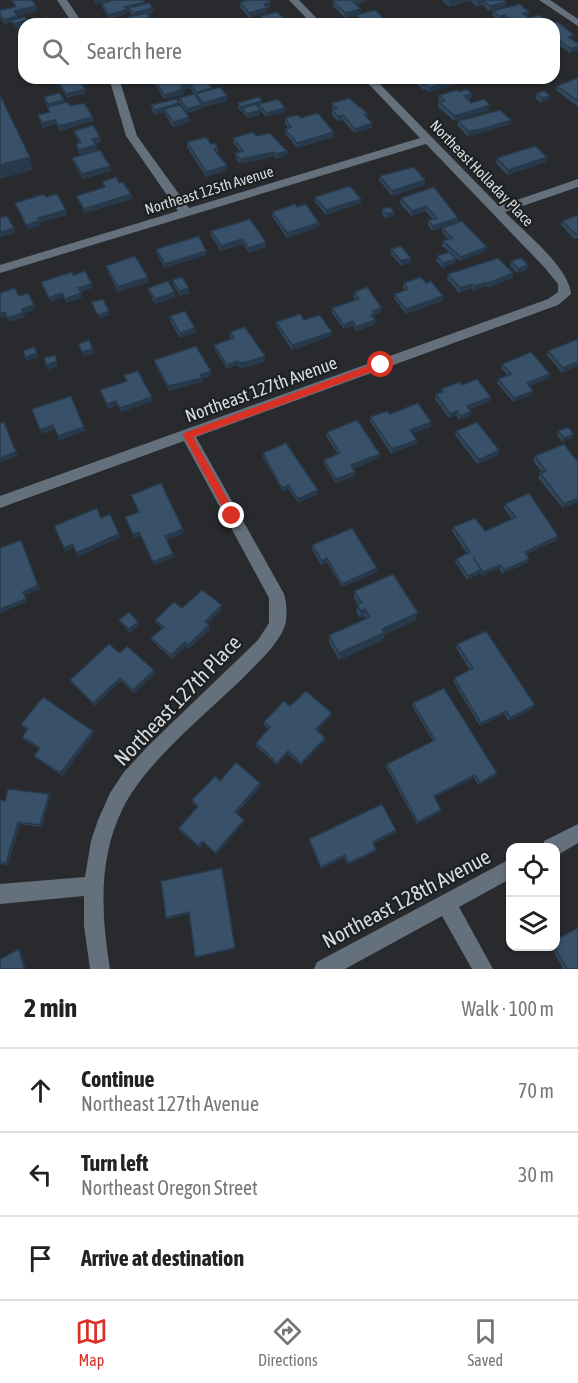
<!DOCTYPE html>
<html lang="en">
<head>
<meta charset="utf-8">
<style>
	body { margin:0; font-family:"Asap Condensed",sans-serif; background:#f2f2f2; color:#222 }
	.controls { position:absolute; right:18px; bottom:18px; display:grid; overflow:hidden; border-radius:12px; box-shadow:0 2px 4px #0004 }
	.controls button { width:54px; height:54px; display:grid; place-items:center; padding:0; border:0; border-bottom:2px solid #e0e0e0; background:#fff; color:#222; font:30px sans-serif }
	.stop { position:absolute; width:18px; height:18px; margin:-14px; border:4px solid #d93025; border-radius:50%; background:#fff }
	.stop.end { background:#d93025; border-color:#fff; box-shadow:0 2px 6px #0008 }
	.list { margin:0; padding:0; list-style:none }
	h2 { display:flex; justify-content:space-between; align-items:center; height:78px; margin:0; padding:0 24px; font-size:26px }
	h2 small { font-size:20px; font-weight:400; color:#767676 }
	.list li { display:grid; grid-template-columns:39px 1fr auto; gap:18px; align-items:center; box-sizing:border-box; height:84px; padding:0 24px; border-top:2px solid #e0e0e0 }
	.list b { display:block; font-size:22px; white-space:nowrap }
	.list p { margin:0; font-size:20px; white-space:nowrap; color:#767676 }
	.list em { font-size:20px; font-style:normal; color:#767676 }
	.icon { flex:none; width:33px; height:33px; fill:none; stroke:currentColor; stroke-width:2; stroke-linecap:round; stroke-linejoin:round }
	.map { position:relative; flex:none; width:578px; height:969px; overflow:hidden }
	.search { position:absolute; background:#fff; box-shadow:0 2px 4px #0004; left:18px; right:18px; top:18px; height:66px; display:flex; align-items:center; gap:15px; box-sizing:border-box; padding:0 21px; border-radius:18px; color:#767676; font-size:22px }
	.sheet { height:330px; background:#fff }
	nav { display:flex; justify-content:space-around; align-items:center; box-sizing:border-box; height:84px; border-top:2px solid #e0e0e0; background:#fff; font-size:16px; color:#767676 }
	nav a { display:grid; justify-items:center; gap:3px }
	nav .on { color:#d93025 }
	.map>svg:first-child { display:block }
	.lines { fill:none; stroke-linecap:round; stroke-linejoin:round }
	.minor { fill:#64707b; fill-rule:evenodd }
	.wall { fill:#30465a }
	.shaded-wall { fill:#27394a }
	.building { fill:#385169; stroke:#27394a; stroke-width:1.5 }
	.route { fill:#d93025 }
	.labels { text-anchor:middle; dominant-baseline:central; stroke-width:4.5; stroke-linejoin:round; paint-order:stroke }
	.far-street-label { font-size:15px; fill:#d9dbdc; stroke:#1e2123 }
	.street-label { font-size:18px; fill:#d9dbdc; stroke:#1e2123 }
	.near-street-label { font-size:21px; fill:#d9dbdc; stroke:#1e2123 }
</style>
</head>
<body>
<div class="map">
<svg width="578" height="969" viewBox="0 0 578 969">
	<rect width="100%" height="100%" fill="#282a2d"/>
	<g class="lines">
		<g class="minor">
			<path d="M 57,0 L 67,0 L 83,24 L 73,24 Z"/>
			<path d="M 289,0 L 299,0 L 322,24 L 312,24 Z"/>
			<path d="M 539,0 L 550,0 L 578,19 L 578,26 Z"/>
			<path d="M 109,78 L 119,78 L 137,136 L 189,208 L 420,138 L 363,78 L 374,78 L 499,206 L 578,179 L 578,187 L 505,212 C 524,232 569,267 571,294 L 558,305 L 196,437 L 283,592 C 287,600 288,619 284,628 C 276,647 258,662 244,677 C 207,713 145,763 123,808 C 98,858 101,915 110,969 L 90,969 L 84,926 L 84,896 L 0,904 L 0,884 L 85,877 L 91,841 L 98,820 L 110,793 L 124,772 L 149,745 L 258,640 L 269,623 L 269,598 L 184,441 L 0,508 L 0,496 L 548,299 L 558,292 L 558,284 L 545,268 L 426,144 L 0,273 L 0,265 L 178,211 L 126,136 Z"/>
			<path d="M 578,824 L 578,843 L 556,856 L 556,848 L 542,848 L 544,841 Z"/>
			<path d="M 510,859 L 510,879 L 459,907 L 493,969 L 472,969 L 442,916 L 345,969 L 314,969 L 317,962 Z"/>
		</g>
	</g>
	<g class="wall">
		<path d="M 12,0 L 36,6 L 37,11 L 17,16 L 18,19 L 24,24 L 24,26 L 15,28 L 12,22 L 4,24 L 0,17 L 0,10 L 15,7 Z"/>
		<path d="M 243,0 L 267,0 L 270,7 L 267,8 L 267,12 L 249,18 L 240,7 L 240,2 L 243,2 Z"/>
		<path d="M 337,0 L 368,0 L 356,5 L 361,14 L 345,18 L 333,6 L 333,1 Z"/>
		<path d="M 442,0 L 504,0 L 506,6 L 489,11 L 483,5 L 477,7 L 471,1 L 449,7 Z"/>
		<path d="M 145,2 L 146,4 L 153,8 L 154,13 L 148,14 L 150,17 L 150,22 L 129,22 L 128,17 L 132,16 L 129,11 L 126,12 L 126,14 L 109,19 L 102,7 L 102,3 Z"/>
		<path d="M 493,11 L 529,12 L 528,16 L 527,17 L 528,18 L 548,22 L 547,24 L 505,24 L 509,23 L 504,19 L 498,21 L 492,15 Z"/>
		<path d="M 554,24 L 578,44 L 570,53 L 560,46 L 559,49 L 554,50 Z"/>
		<path d="M 413,78 L 452,78 L 454,85 L 428,92 L 425,89 L 422,90 Z"/>
		<path d="M 527,78 L 546,78 L 545,81 L 528,81 Z"/>
		<path d="M 154,79 L 192,82 L 192,84 L 212,88 L 212,90 L 227,101 L 204,107 L 202,105 L 202,109 L 187,113 L 179,102 L 179,98 L 194,94 L 190,88 L 183,90 L 184,94 L 164,99 L 155,84 Z"/>
		<path d="M 578,79 L 578,107 L 556,90 L 557,86 Z"/>
		<path d="M 58,80 L 86,93 L 67,98 L 59,85 Z"/>
		<path d="M 459,92 L 471,99 L 468,100 L 471,103 L 489,110 L 454,121 L 438,107 L 439,102 L 440,102 L 438,100 L 439,95 Z"/>
		<path d="M 537,93 L 549,100 L 541,103 L 535,98 Z"/>
		<path d="M 44,97 L 65,103 L 70,106 L 93,117 L 94,121 L 60,131 L 56,124 L 43,128 L 39,120 L 38,115 L 49,112 L 47,107 L 48,107 L 45,102 Z"/>
		<path d="M 262,101 L 262,103 L 285,108 L 285,112 L 266,117 L 259,109 L 259,106 L 258,107 L 260,110 L 260,115 L 248,118 L 243,113 L 243,111 L 241,112 L 238,108 L 238,103 Z"/>
		<path d="M 332,103 L 367,113 L 367,117 L 372,123 L 372,128 L 355,133 L 342,120 L 338,121 L 332,115 L 332,110 L 334,110 L 332,107 Z"/>
		<path d="M 151,105 L 180,105 L 190,122 L 173,127 L 164,112 L 155,115 L 152,110 Z"/>
		<path d="M 285,118 L 301,118 L 334,132 L 334,137 L 297,148 L 285,133 L 285,129 L 288,128 L 285,123 Z"/>
		<path d="M 458,121 L 510,124 L 481,133 L 467,136 L 458,126 Z"/>
		<path d="M 74,131 L 100,137 L 101,142 L 95,144 L 97,150 L 80,155 L 77,149 L 76,144 L 79,143 L 75,135 Z"/>
		<path d="M 257,136 L 287,155 L 276,159 L 274,156 L 240,164 L 236,158 L 235,153 L 240,152 L 233,142 L 233,138 Z"/>
		<path d="M 187,142 L 211,144 L 218,147 L 218,152 L 217,152 L 227,170 L 206,177 L 187,147 Z"/>
		<path d="M 72,158 L 110,166 L 111,171 L 83,179 L 73,162 Z"/>
		<path d="M 497,158 L 546,162 L 507,175 L 496,163 Z"/>
		<path d="M 380,176 L 425,185 L 392,196 L 379,180 Z"/>
		<path d="M 102,182 L 119,183 L 131,194 L 132,199 L 85,213 L 78,200 L 76,196 L 104,188 Z"/>
		<path d="M 315,197 L 361,203 L 326,215 L 315,202 Z"/>
		<path d="M 401,198 L 458,218 L 458,222 L 487,247 L 486,252 L 460,261 L 452,255 L 456,259 L 455,263 L 443,268 L 436,261 L 437,256 L 449,252 L 442,246 L 443,241 L 448,239 L 442,232 L 442,228 L 455,223 L 432,231 L 428,225 L 428,220 L 433,219 L 425,211 L 411,216 L 400,203 Z"/>
		<path d="M 297,207 L 319,223 L 319,227 L 287,238 L 272,216 L 272,212 Z"/>
		<path d="M 382,209 L 394,216 L 386,219 L 382,214 Z"/>
		<path d="M 578,215 L 578,238 L 574,239 L 561,225 L 562,221 Z"/>
		<path d="M 211,231 L 266,242 L 266,247 L 249,253 L 243,244 L 221,251 L 211,236 Z"/>
		<path d="M 156,249 L 207,255 L 165,268 L 157,254 Z"/>
		<path d="M 391,249 L 411,258 L 411,262 L 401,266 L 391,254 Z"/>
		<path d="M 511,261 L 527,270 L 517,273 L 510,266 Z"/>
		<path d="M 106,266 L 148,277 L 149,282 L 118,292 L 107,270 Z"/>
		<path d="M 513,273 L 512,278 L 488,288 L 487,286 L 473,291 L 471,288 L 459,293 L 447,279 L 448,274 Z"/>
		<path d="M 172,280 L 189,293 L 180,296 L 173,285 Z"/>
		<path d="M 404,283 L 426,283 L 443,296 L 443,301 L 406,314 L 394,298 L 394,294 L 405,290 L 403,288 Z"/>
		<path d="M 148,288 L 176,297 L 155,304 L 149,292 Z"/>
		<path d="M 354,292 L 381,312 L 375,315 L 375,318 L 373,319 L 375,320 L 374,325 L 356,331 L 353,326 L 344,329 L 332,313 L 332,308 L 356,300 L 353,296 Z"/>
		<path d="M 170,316 L 195,328 L 196,332 L 180,338 L 170,321 Z"/>
		<path d="M 304,320 L 331,336 L 292,350 L 276,326 L 276,322 Z"/>
		<path d="M 230,332 L 265,356 L 265,361 L 248,367 L 239,368 L 238,365 L 227,369 L 215,350 L 214,345 L 232,339 L 230,337 Z"/>
		<path d="M 578,339 L 562,373 L 547,355 L 548,351 Z"/>
		<path d="M 154,360 L 211,375 L 202,379 L 202,382 L 169,391 L 155,364 Z"/>
		<path d="M 502,364 L 549,378 L 529,386 L 533,391 L 531,395 L 513,402 L 497,383 L 498,379 L 507,375 L 501,368 Z"/>
		<path d="M 124,375 L 153,401 L 121,412 L 117,405 L 108,409 L 100,390 L 126,381 Z"/>
		<path d="M 462,385 L 491,397 L 490,401 L 470,409 L 471,412 L 470,416 L 459,420 L 456,415 L 449,418 L 435,399 L 436,394 L 441,393 L 441,389 Z"/>
		<path d="M 390,414 L 431,422 L 431,427 L 412,433 L 417,440 L 416,444 L 391,454 L 370,421 L 370,417 Z"/>
		<path d="M 456,431 L 498,455 L 477,464 L 455,435 Z"/>
		<path d="M 558,431 L 572,438 L 562,442 L 557,435 Z"/>
		<path d="M 327,432 L 379,458 L 353,469 L 355,472 L 354,476 L 336,483 L 324,464 L 324,460 L 338,454 L 326,436 Z"/>
		<path d="M 263,453 L 318,494 L 298,503 L 289,489 L 283,492 L 263,457 Z"/>
		<path d="M 535,456 L 578,502 L 563,508 L 538,478 L 540,473 L 542,472 L 533,461 Z"/>
		<path d="M 131,495 L 184,533 L 166,540 L 173,554 L 174,557 L 154,565 L 140,536 L 134,538 L 125,517 L 138,512 Z"/>
		<path d="M 505,504 L 557,540 L 526,554 L 527,563 L 502,574 L 499,568 L 482,576 L 480,572 L 479,574 L 467,580 L 455,562 L 456,559 L 467,554 L 452,531 L 453,527 L 485,531 L 512,519 L 504,508 Z"/>
		<path d="M 312,545 L 377,572 L 342,587 L 327,562 L 321,565 L 312,549 Z"/>
		<path d="M 354,591 L 416,620 L 384,635 L 383,640 L 339,660 L 329,642 L 329,635 L 366,619 L 364,616 L 360,618 L 356,612 L 358,605 L 354,598 Z"/>
		<path d="M 222,605 L 222,609 L 207,624 L 209,625 L 210,629 L 189,649 L 186,646 L 172,659 L 152,641 L 151,638 L 162,628 L 156,623 L 155,620 L 182,608 Z"/>
		<path d="M 119,620 L 138,622 L 139,625 L 130,633 L 121,623 Z"/>
		<path d="M 457,644 L 533,709 L 508,721 L 504,714 L 480,726 L 453,681 L 454,678 L 470,670 L 456,648 Z"/>
		<path d="M 120,653 L 154,670 L 155,674 L 134,693 L 121,681 L 95,706 L 71,683 L 70,680 Z"/>
		<path d="M 413,703 L 497,773 L 496,776 L 478,785 L 474,778 L 435,797 L 440,813 L 417,824 L 386,767 L 387,764 L 433,741 L 412,706 Z"/>
		<path d="M 290,706 L 331,716 L 317,731 L 325,741 L 301,765 L 288,754 L 277,765 L 256,746 L 256,743 L 269,729 L 264,725 L 264,722 Z"/>
		<path d="M 21,724 L 94,734 L 62,776 L 36,758 L 34,756 L 39,749 L 24,740 L 22,737 L 27,730 L 23,727 Z"/>
		<path d="M 220,781 L 261,786 L 237,813 L 244,822 L 216,855 L 204,843 L 199,848 L 179,830 L 179,828 L 197,807 L 193,803 L 192,800 Z"/>
		<path d="M 49,794 L 50,796 L 42,827 L 20,824 L 8,865 L 0,864 L 0,800 L 5,801 Z"/>
		<path d="M 396,830 L 396,833 L 373,844 L 376,850 L 375,852 L 348,865 L 344,858 L 321,869 L 309,842 L 309,839 Z"/>
		<path d="M 551,946 L 555,946 L 578,969 L 563,969 Z"/>
	</g>
	<g class="shaded-wall">
		<path d="M 94,0 L 112,0 L 95,4 Z"/>
		<path d="M 355,0 L 368,0 L 355,5 Z"/>
		<path d="M 458,0 L 471,0 L 471,1 L 449,7 L 450,2 Z"/>
		<path d="M 484,1 L 483,5 L 477,7 L 478,2 Z"/>
		<path d="M 145,2 L 146,7 L 129,8 L 129,11 L 126,12 L 126,14 L 109,19 L 108,15 L 124,7 Z"/>
		<path d="M 270,2 L 270,7 L 267,8 L 267,12 L 249,18 L 249,13 L 264,4 Z"/>
		<path d="M 506,2 L 506,6 L 489,11 L 490,6 Z"/>
		<path d="M 36,6 L 37,11 L 15,16 L 14,11 Z"/>
		<path d="M 153,8 L 154,13 L 133,18 L 133,13 Z"/>
		<path d="M 361,9 L 361,14 L 345,18 L 345,13 Z"/>
		<path d="M 529,12 L 528,16 L 522,18 L 523,13 Z"/>
		<path d="M 505,15 L 504,19 L 498,21 L 499,16 Z"/>
		<path d="M 17,16 L 18,21 L 11,20 L 12,22 L 4,24 L 3,20 Z"/>
		<path d="M 150,17 L 150,22 L 139,24 L 139,20 Z"/>
		<path d="M 27,20 L 28,24 L 24,24 L 24,26 L 15,28 L 13,24 Z"/>
		<path d="M 560,44 L 559,49 L 554,50 L 554,46 Z"/>
		<path d="M 578,46 L 578,50 L 570,53 L 571,49 Z"/>
		<path d="M 454,80 L 454,85 L 428,92 L 429,88 Z"/>
		<path d="M 192,82 L 192,87 L 190,85 L 190,88 L 183,90 L 184,94 L 164,99 L 164,95 Z"/>
		<path d="M 212,88 L 212,93 L 196,94 L 196,97 L 196,92 Z"/>
		<path d="M 85,89 L 86,93 L 67,98 L 66,94 Z"/>
		<path d="M 472,94 L 471,99 L 464,101 L 464,96 Z"/>
		<path d="M 227,96 L 227,101 L 204,107 L 203,103 Z"/>
		<path d="M 550,96 L 549,100 L 541,103 L 542,98 Z"/>
		<path d="M 64,100 L 65,104 L 49,109 L 48,104 Z"/>
		<path d="M 262,101 L 262,105 L 259,104 L 259,106 L 245,110 L 243,108 L 243,111 L 241,112 L 240,107 Z"/>
		<path d="M 179,103 L 180,108 L 164,109 L 164,112 L 155,115 L 155,110 Z"/>
		<path d="M 202,105 L 202,109 L 187,113 L 187,109 Z"/>
		<path d="M 490,105 L 489,110 L 454,121 L 455,116 Z"/>
		<path d="M 285,108 L 285,112 L 266,117 L 266,113 Z"/>
		<path d="M 260,110 L 260,115 L 248,118 L 247,114 Z"/>
		<path d="M 343,115 L 342,120 L 338,121 L 338,116 Z"/>
		<path d="M 93,117 L 94,121 L 60,131 L 59,126 Z"/>
		<path d="M 189,117 L 190,122 L 173,127 L 173,122 Z"/>
		<path d="M 55,120 L 56,124 L 43,128 L 42,123 Z"/>
		<path d="M 511,120 L 510,124 L 481,133 L 467,136 L 468,131 Z"/>
		<path d="M 372,123 L 372,128 L 355,133 L 355,129 Z"/>
		<path d="M 334,132 L 334,137 L 297,148 L 297,143 Z"/>
		<path d="M 100,137 L 101,142 L 93,144 L 92,139 Z"/>
		<path d="M 96,145 L 97,150 L 80,155 L 79,150 Z"/>
		<path d="M 287,151 L 287,155 L 276,159 L 276,154 Z"/>
		<path d="M 274,152 L 274,156 L 240,164 L 240,159 Z"/>
		<path d="M 30,157 L 33,170 L 0,179 L 0,165 Z"/>
		<path d="M 547,157 L 546,162 L 507,175 L 508,170 Z"/>
		<path d="M 110,166 L 111,171 L 83,179 L 82,174 Z"/>
		<path d="M 227,166 L 227,170 L 206,177 L 206,172 Z"/>
		<path d="M 425,180 L 425,185 L 392,196 L 392,191 Z"/>
		<path d="M 131,194 L 132,199 L 85,213 L 84,209 Z"/>
		<path d="M 361,199 L 361,203 L 326,215 L 326,210 Z"/>
		<path d="M 426,206 L 425,211 L 411,216 L 412,211 Z"/>
		<path d="M 66,210 L 67,215 L 39,223 L 40,226 L 27,230 L 26,225 L 38,218 Z"/>
		<path d="M 394,212 L 394,216 L 386,219 L 387,214 Z"/>
		<path d="M 458,218 L 458,222 L 432,231 L 433,226 Z"/>
		<path d="M 319,223 L 319,227 L 287,238 L 287,233 Z"/>
		<path d="M 14,228 L 15,233 L 0,237 L 0,232 Z"/>
		<path d="M 242,239 L 243,244 L 221,251 L 221,246 Z"/>
		<path d="M 266,242 L 266,247 L 249,253 L 249,248 Z"/>
		<path d="M 487,247 L 486,252 L 460,261 L 461,257 Z"/>
		<path d="M 206,251 L 207,255 L 165,268 L 165,264 Z"/>
		<path d="M 411,258 L 411,262 L 401,266 L 401,261 Z"/>
		<path d="M 456,259 L 455,263 L 443,268 L 443,263 Z"/>
		<path d="M 528,265 L 527,270 L 517,273 L 518,269 Z"/>
		<path d="M 513,273 L 512,278 L 488,288 L 489,283 Z"/>
		<path d="M 148,277 L 149,282 L 118,292 L 118,287 Z"/>
		<path d="M 488,282 L 487,286 L 473,291 L 474,286 Z"/>
		<path d="M 92,284 L 93,288 L 79,293 L 78,288 Z"/>
		<path d="M 472,284 L 471,288 L 459,293 L 460,288 Z"/>
		<path d="M 189,288 L 189,293 L 180,296 L 179,291 Z"/>
		<path d="M 175,292 L 176,297 L 155,304 L 155,299 Z"/>
		<path d="M 62,293 L 63,298 L 50,302 L 49,298 Z"/>
		<path d="M 81,293 L 82,298 L 66,303 L 65,299 Z"/>
		<path d="M 443,296 L 443,301 L 406,314 L 406,309 Z"/>
		<path d="M 34,305 L 35,310 L 23,314 L 25,317 L 9,322 L 7,318 L 22,309 Z"/>
		<path d="M 382,308 L 381,312 L 375,315 L 375,318 L 370,320 L 371,315 L 373,311 Z"/>
		<path d="M 109,311 L 110,315 L 99,319 L 98,315 Z"/>
		<path d="M 5,312 L 6,316 L 0,318 L 0,313 Z"/>
		<path d="M 375,320 L 374,325 L 356,331 L 356,327 Z"/>
		<path d="M 353,321 L 353,326 L 344,329 L 344,325 Z"/>
		<path d="M 195,328 L 196,332 L 180,338 L 180,333 Z"/>
		<path d="M 332,332 L 331,336 L 292,350 L 292,345 Z"/>
		<path d="M 93,349 L 94,353 L 84,357 L 82,352 Z"/>
		<path d="M 37,353 L 38,357 L 27,361 L 25,357 Z"/>
		<path d="M 265,356 L 265,361 L 248,367 L 239,368 L 239,363 Z"/>
		<path d="M 57,361 L 58,366 L 48,370 L 46,365 Z"/>
		<path d="M 238,361 L 238,365 L 227,369 L 227,365 Z"/>
		<path d="M 578,362 L 578,366 L 562,373 L 563,368 Z"/>
		<path d="M 211,371 L 211,375 L 202,379 L 202,382 L 169,391 L 168,386 Z"/>
		<path d="M 550,374 L 549,378 L 525,388 L 527,383 Z"/>
		<path d="M 533,391 L 531,395 L 513,402 L 514,398 Z"/>
		<path d="M 152,397 L 153,401 L 121,412 L 120,408 Z"/>
		<path d="M 491,397 L 490,401 L 466,411 L 467,406 Z"/>
		<path d="M 116,401 L 117,405 L 108,409 L 107,404 Z"/>
		<path d="M 457,411 L 456,415 L 449,418 L 450,414 Z"/>
		<path d="M 471,412 L 470,416 L 459,420 L 460,416 Z"/>
		<path d="M 431,422 L 431,427 L 409,435 L 410,430 Z"/>
		<path d="M 53,425 L 54,430 L 42,434 L 40,430 Z"/>
		<path d="M 84,427 L 86,431 L 59,441 L 58,436 Z"/>
		<path d="M 574,434 L 572,438 L 562,442 L 564,438 Z"/>
		<path d="M 417,440 L 416,444 L 391,454 L 392,449 Z"/>
		<path d="M 499,450 L 498,455 L 477,464 L 479,460 Z"/>
		<path d="M 16,452 L 18,456 L 0,462 L 0,458 Z"/>
		<path d="M 380,454 L 379,458 L 350,470 L 351,465 Z"/>
		<path d="M 355,472 L 354,476 L 336,483 L 336,479 Z"/>
		<path d="M 289,485 L 289,489 L 283,492 L 282,488 Z"/>
		<path d="M 318,490 L 318,494 L 298,503 L 298,499 Z"/>
		<path d="M 578,498 L 578,502 L 563,508 L 564,504 Z"/>
		<path d="M 183,529 L 184,533 L 166,540 L 165,536 Z"/>
		<path d="M 139,532 L 140,536 L 134,538 L 133,534 Z"/>
		<path d="M 119,534 L 121,537 L 78,557 L 76,553 Z"/>
		<path d="M 558,536 L 557,540 L 523,556 L 525,552 Z"/>
		<path d="M 21,540 L 40,589 L 25,595 L 27,602 L 0,613 L 0,609 L 23,592 Z"/>
		<path d="M 73,544 L 74,548 L 65,552 L 64,548 Z"/>
		<path d="M 173,554 L 174,557 L 154,565 L 153,562 Z"/>
		<path d="M 327,558 L 327,562 L 321,565 L 322,561 Z"/>
		<path d="M 529,559 L 527,563 L 502,574 L 504,570 Z"/>
		<path d="M 500,565 L 499,568 L 482,576 L 483,572 Z"/>
		<path d="M 377,568 L 377,572 L 342,587 L 342,584 Z"/>
		<path d="M 481,570 L 479,574 L 467,580 L 468,576 Z"/>
		<path d="M 222,605 L 222,609 L 205,625 L 205,622 Z"/>
		<path d="M 365,609 L 364,616 L 360,618 L 361,611 Z"/>
		<path d="M 418,613 L 416,620 L 384,635 L 383,640 L 339,660 L 339,653 L 382,629 Z"/>
		<path d="M 138,622 L 139,625 L 130,633 L 129,629 Z"/>
		<path d="M 209,625 L 210,629 L 189,649 L 188,645 Z"/>
		<path d="M 185,642 L 186,646 L 172,659 L 171,655 Z"/>
		<path d="M 154,670 L 155,674 L 134,693 L 133,690 Z"/>
		<path d="M 120,678 L 121,681 L 95,706 L 93,703 Z"/>
		<path d="M 535,705 L 533,709 L 508,721 L 510,718 Z"/>
		<path d="M 506,711 L 504,714 L 480,726 L 481,723 Z"/>
		<path d="M 332,713 L 331,716 L 315,732 L 316,729 Z"/>
		<path d="M 93,731 L 94,734 L 62,776 L 60,773 Z"/>
		<path d="M 325,738 L 325,741 L 301,765 L 301,763 Z"/>
		<path d="M 288,751 L 288,754 L 277,765 L 277,763 Z"/>
		<path d="M 497,773 L 496,776 L 478,785 L 480,783 Z"/>
		<path d="M 475,775 L 474,778 L 433,798 L 434,796 Z"/>
		<path d="M 260,783 L 261,786 L 235,814 L 235,812 Z"/>
		<path d="M 49,794 L 50,796 L 42,827 L 40,825 Z"/>
		<path d="M 441,810 L 440,813 L 417,824 L 418,822 Z"/>
		<path d="M 244,820 L 244,822 L 216,855 L 215,853 Z"/>
		<path d="M 18,822 L 20,824 L 8,865 L 6,863 Z"/>
		<path d="M 396,830 L 396,833 L 372,844 L 373,842 Z"/>
		<path d="M 203,841 L 204,843 L 199,848 L 198,846 Z"/>
		<path d="M 376,850 L 375,852 L 348,865 L 349,863 Z"/>
		<path d="M 345,855 L 344,858 L 321,869 L 321,867 Z"/>
		<path d="M 222,868 L 235,949 L 196,958 L 195,957 Z"/>
		<path d="M 189,912 L 190,914 L 167,920 L 166,918 Z"/>
		<path d="M 19,949 L 21,951 L 26,969 L 24,969 Z"/>
	</g>
	<g class="building">
		<path d="M 12,0 L 32,0 L 36,6 L 14,11 L 17,16 L 3,20 L 0,14 L 0,10 L 16,7 Z"/>
		<path d="M 113,0 L 144,0 L 145,2 L 124,7 L 126,10 L 108,15 L 102,3 Z"/>
		<path d="M 246,0 L 267,0 L 270,2 L 264,4 L 267,8 L 249,13 L 240,2 L 246,1 Z"/>
		<path d="M 337,0 L 351,0 L 361,9 L 345,13 L 333,1 Z"/>
		<path d="M 447,0 L 458,0 L 450,2 Z"/>
		<path d="M 475,0 L 504,0 L 506,2 L 490,6 L 484,1 L 478,2 Z"/>
		<path d="M 149,3 L 153,8 L 133,13 L 129,8 Z"/>
		<path d="M 520,4 L 529,12 L 523,13 L 528,18 L 539,15 L 548,22 L 539,24 L 505,24 L 513,22 L 505,15 L 499,16 L 493,11 Z"/>
		<path d="M 375,10 L 389,24 L 356,24 L 353,21 L 360,19 L 356,15 Z"/>
		<path d="M 277,12 L 290,24 L 260,24 L 257,21 L 264,19 L 260,16 Z"/>
		<path d="M 147,13 L 150,17 L 139,20 L 142,24 L 121,24 L 131,22 L 128,17 Z"/>
		<path d="M 25,17 L 27,20 L 13,24 L 11,20 Z"/>
		<path d="M 47,17 L 52,24 L 30,24 L 29,22 Z"/>
		<path d="M 458,18 L 465,24 L 453,24 L 449,20 Z"/>
		<path d="M 558,22 L 574,35 L 568,37 L 578,44 L 578,46 L 571,49 L 554,36 L 554,27 L 555,26 L 554,26 L 554,24 L 551,24 Z"/>
		<path d="M 554,39 L 560,44 L 554,46 Z"/>
		<path d="M 68,78 L 78,78 L 85,89 L 66,94 L 58,80 Z"/>
		<path d="M 159,78 L 189,78 L 192,82 L 181,86 L 183,89 L 164,95 L 154,79 Z"/>
		<path d="M 417,78 L 452,78 L 454,80 L 429,88 L 425,84 L 423,85 Z"/>
		<path d="M 577,78 L 578,79 L 578,101 L 557,86 Z"/>
		<path d="M 206,80 L 212,88 L 196,92 L 190,85 Z"/>
		<path d="M 220,87 L 227,96 L 203,103 L 196,94 Z"/>
		<path d="M 467,89 L 472,94 L 464,96 L 471,103 L 484,99 L 490,105 L 455,116 L 439,102 L 445,101 L 439,95 L 457,90 L 459,92 Z"/>
		<path d="M 545,91 L 550,96 L 542,98 L 537,93 Z"/>
		<path d="M 60,93 L 64,100 L 48,104 L 44,97 Z"/>
		<path d="M 194,94 L 202,105 L 187,109 L 179,98 Z"/>
		<path d="M 0,95 L 30,157 L 0,165 Z"/>
		<path d="M 259,97 L 262,101 L 240,107 L 238,103 Z"/>
		<path d="M 349,98 L 367,113 L 364,114 L 372,123 L 355,129 L 343,115 L 338,116 L 332,110 L 337,108 L 332,103 Z"/>
		<path d="M 176,99 L 179,103 L 155,110 L 151,105 Z"/>
		<path d="M 278,99 L 285,108 L 266,113 L 259,104 Z"/>
		<path d="M 67,102 L 70,106 L 84,103 L 93,117 L 59,126 L 55,120 L 42,123 L 38,115 L 50,112 L 47,107 Z"/>
		<path d="M 256,104 L 260,110 L 247,114 L 243,108 Z"/>
		<path d="M 180,105 L 189,117 L 173,122 L 164,109 Z"/>
		<path d="M 500,110 L 511,120 L 482,129 L 468,131 L 458,121 Z"/>
		<path d="M 318,113 L 334,132 L 297,143 L 285,129 L 291,127 L 285,118 L 298,115 L 301,118 Z"/>
		<path d="M 93,125 L 100,137 L 92,139 L 96,145 L 79,150 L 76,144 L 81,143 L 74,131 Z"/>
		<path d="M 253,132 L 257,136 L 270,133 L 287,151 L 276,154 L 274,152 L 240,159 L 235,153 L 243,151 L 233,138 Z"/>
		<path d="M 206,137 L 211,144 L 215,143 L 218,147 L 214,149 L 227,166 L 206,172 L 187,142 Z"/>
		<path d="M 535,146 L 547,157 L 508,170 L 497,158 Z"/>
		<path d="M 100,150 L 110,166 L 82,174 L 72,158 Z"/>
		<path d="M 414,167 L 425,180 L 392,191 L 380,176 Z"/>
		<path d="M 116,177 L 119,183 L 123,182 L 131,194 L 84,209 L 76,196 L 105,187 L 102,182 Z"/>
		<path d="M 350,186 L 361,199 L 326,210 L 315,197 Z"/>
		<path d="M 434,187 L 458,218 L 433,226 L 428,220 L 437,218 L 426,206 L 412,211 L 401,198 Z"/>
		<path d="M 44,194 L 46,197 L 57,194 L 66,210 L 38,218 L 39,221 L 26,225 L 15,203 Z"/>
		<path d="M 295,204 L 297,207 L 306,204 L 319,223 L 287,233 L 272,212 Z"/>
		<path d="M 390,207 L 394,212 L 387,214 L 382,209 Z"/>
		<path d="M 578,215 L 578,234 L 576,234 L 562,221 Z"/>
		<path d="M 7,216 L 14,228 L 0,232 L 0,218 Z"/>
		<path d="M 250,219 L 266,242 L 249,248 L 242,239 L 221,246 L 211,231 Z"/>
		<path d="M 462,221 L 487,247 L 461,257 L 443,241 L 452,238 L 442,228 Z"/>
		<path d="M 199,236 L 206,251 L 165,264 L 156,249 Z"/>
		<path d="M 401,246 L 411,258 L 401,261 L 391,249 Z"/>
		<path d="M 450,252 L 456,259 L 443,263 L 437,256 Z"/>
		<path d="M 135,256 L 148,277 L 118,287 L 106,266 Z"/>
		<path d="M 498,258 L 513,273 L 489,283 L 488,282 L 474,286 L 472,284 L 460,288 L 448,274 Z"/>
		<path d="M 521,258 L 528,265 L 518,269 L 511,261 Z"/>
		<path d="M 85,271 L 92,284 L 78,288 L 81,293 L 65,299 L 62,293 L 49,298 L 41,282 L 72,272 L 73,275 Z"/>
		<path d="M 182,277 L 189,288 L 179,291 L 172,280 Z"/>
		<path d="M 421,277 L 426,283 L 431,281 L 443,296 L 406,309 L 394,294 L 408,289 L 404,283 Z"/>
		<path d="M 168,281 L 175,292 L 155,299 L 148,288 Z"/>
		<path d="M 367,287 L 382,308 L 373,311 L 375,313 L 371,315 L 375,320 L 356,327 L 353,321 L 344,325 L 332,308 L 359,299 L 354,292 Z"/>
		<path d="M 15,288 L 19,296 L 28,293 L 34,305 L 22,309 L 23,313 L 7,318 L 5,312 L 0,313 L 0,293 Z"/>
		<path d="M 103,299 L 109,311 L 98,315 L 91,302 Z"/>
		<path d="M 185,311 L 195,328 L 180,333 L 170,316 Z"/>
		<path d="M 300,314 L 304,320 L 320,315 L 332,332 L 292,345 L 276,322 Z"/>
		<path d="M 245,327 L 265,356 L 247,362 L 239,363 L 238,361 L 227,365 L 214,345 L 234,338 L 230,332 Z"/>
		<path d="M 578,339 L 578,362 L 563,368 L 548,351 Z"/>
		<path d="M 89,340 L 93,349 L 82,352 L 78,344 Z"/>
		<path d="M 196,346 L 211,371 L 200,375 L 202,378 L 168,386 L 154,360 Z"/>
		<path d="M 34,347 L 37,353 L 25,357 L 23,351 Z"/>
		<path d="M 531,352 L 550,374 L 527,383 L 533,391 L 514,398 L 498,379 L 511,374 L 502,364 Z"/>
		<path d="M 55,355 L 57,361 L 46,365 L 44,358 Z"/>
		<path d="M 138,371 L 152,397 L 120,408 L 116,401 L 107,404 L 100,390 L 127,381 L 124,375 Z"/>
		<path d="M 477,379 L 491,397 L 467,406 L 471,412 L 460,416 L 457,411 L 450,414 L 436,394 L 443,392 L 441,389 L 460,382 L 462,385 Z"/>
		<path d="M 71,396 L 84,427 L 58,436 L 53,425 L 40,430 L 32,409 Z"/>
		<path d="M 418,403 L 431,422 L 410,430 L 417,440 L 392,449 L 370,417 L 387,411 L 390,414 Z"/>
		<path d="M 357,420 L 380,454 L 351,465 L 355,472 L 336,479 L 324,460 L 340,453 L 327,432 Z"/>
		<path d="M 4,422 L 16,452 L 0,458 L 0,423 Z"/>
		<path d="M 477,422 L 499,450 L 479,460 L 456,431 Z"/>
		<path d="M 568,427 L 574,434 L 564,438 L 558,431 Z"/>
		<path d="M 286,443 L 318,490 L 298,499 L 289,485 L 282,488 L 263,453 Z"/>
		<path d="M 564,444 L 578,462 L 578,498 L 564,504 L 540,473 L 546,471 L 535,456 Z"/>
		<path d="M 161,483 L 183,529 L 165,536 L 173,554 L 153,562 L 139,532 L 133,534 L 125,517 L 139,512 L 131,495 Z"/>
		<path d="M 529,493 L 558,536 L 525,552 L 529,559 L 504,570 L 500,565 L 483,572 L 473,557 L 481,570 L 468,576 L 456,559 L 470,552 L 453,527 L 475,518 L 485,531 L 516,517 L 505,504 Z"/>
		<path d="M 97,508 L 101,518 L 110,514 L 119,534 L 76,553 L 73,544 L 64,548 L 54,526 Z"/>
		<path d="M 352,528 L 377,568 L 342,584 L 327,558 L 322,561 L 312,545 Z"/>
		<path d="M 21,540 L 38,585 L 23,592 L 26,599 L 0,609 L 0,548 Z"/>
		<path d="M 393,574 L 418,613 L 382,629 L 384,633 L 339,653 L 329,635 L 370,617 L 365,609 L 361,611 L 357,605 L 362,603 L 354,591 Z"/>
		<path d="M 202,590 L 222,605 L 205,622 L 209,625 L 188,645 L 185,642 L 171,655 L 151,638 L 164,627 L 155,620 L 174,602 L 182,608 Z"/>
		<path d="M 129,612 L 138,622 L 129,629 L 119,620 Z"/>
		<path d="M 486,631 L 535,705 L 510,718 L 506,711 L 481,723 L 454,678 L 473,668 L 457,644 Z"/>
		<path d="M 109,644 L 120,653 L 127,646 L 154,670 L 133,690 L 120,678 L 93,703 L 70,680 Z"/>
		<path d="M 444,688 L 497,773 L 480,783 L 475,775 L 434,796 L 441,810 L 418,822 L 387,764 L 435,740 L 413,703 Z"/>
		<path d="M 306,691 L 332,713 L 316,729 L 325,738 L 301,763 L 288,751 L 277,763 L 256,743 L 270,727 L 264,722 L 284,701 L 290,706 Z"/>
		<path d="M 43,697 L 93,731 L 60,773 L 34,756 L 40,748 L 22,737 L 28,729 L 21,724 Z"/>
		<path d="M 236,762 L 260,783 L 235,812 L 244,820 L 215,853 L 203,841 L 198,846 L 179,828 L 198,806 L 192,800 L 215,776 L 220,781 Z"/>
		<path d="M 8,789 L 49,794 L 40,825 L 18,822 L 6,863 L 0,862 L 0,800 L 5,801 Z"/>
		<path d="M 382,804 L 396,830 L 373,842 L 376,850 L 349,863 L 345,855 L 321,867 L 309,839 Z"/>
		<path d="M 222,868 L 235,948 L 195,957 L 189,912 L 166,918 L 161,881 Z"/>
		<path d="M 578,928 L 578,969 L 567,969 L 554,946 L 555,946 L 555,940 Z"/>
		<path d="M 19,949 L 24,969 L 0,969 L 0,959 Z"/>
	</g>
	<path class="route" d="M 381,361 L 384,362 L 384,367 L 193,437 L 237,516 L 236,519 L 229,519 L 183,435 L 184,433 Z"/>
	<g class="labels">
		<g class="far-street-label">
			<text transform="translate(482 173) rotate(46)">Northeast Holladay Place</text>
			<text transform="translate(209 190) rotate(-17)">Northeast 125th Avenue</text>
		</g>
		<g class="street-label">
			<text transform="translate(261 389) rotate(-20)">Northeast 127th Avenue</text>
		</g>
		<g class="near-street-label">
			<text transform="translate(177 700) rotate(-46)">Northeast 127th Place</text>
			<text transform="translate(406 898) rotate(-28)">Northeast 128th Avenue</text>
		</g>
	</g>
</svg>
<div class="controls">
<button><svg class="icon" aria-label="locate" viewBox="0 0 24 24"><circle cx="12" cy="12" r="6"/><path d="M12 2v4M12 18v4M2 12h4M18 12h4"/></svg></button>
<button><svg class="icon" aria-label="layers" viewBox="0 0 24 24"><path d="M12 4l9 5-9 5-9-5zM3 14l9 5 9-5"/></svg></button>
</div>
<div class="stop" style="left:381px;top:365px"></div>
<div class="stop end" style="left:232px;top:516px"></div>
<div class="search"><svg class="icon" aria-label="search" viewBox="0 0 24 24"><circle cx="10" cy="10" r="6"/><path d="M15 15l6 6"/></svg>Search here</div>
</div>
<section class="sheet">
<h2>2 min<small>Walk · 100 m</small></h2>
<ul class="list">
<li><svg class="icon" aria-label="ahead" viewBox="0 0 24 24"><path d="M12 20V5M6 11l6-6 6 6"/></svg><div><b>Continue</b><p>Northeast 127th Avenue</p></div><em>70 m</em></li>
<li><svg class="icon" aria-label="left" viewBox="0 0 24 24"><path d="M17 20v-9H6M10 6l-5 5 5 5"/></svg><div><b>Turn left</b><p>Northeast Oregon Street</p></div><em>30 m</em></li>
<li><svg class="icon" aria-label="arrive" viewBox="0 0 24 24"><path d="M6 21V4h12l-3 4 3 4H6"/></svg><div><b>Arrive at destination</b></div></li>
</ul>
</section>
<nav>
<a class="on"><svg class="icon" aria-label="map" viewBox="0 0 24 24"><path d="M3 6l6-2 6 2 6-2v14l-6 2-6-2-6 2zM9 4v14M15 6v14"/></svg>Map</a>
<a><svg class="icon" aria-label="directions" viewBox="0 0 24 24"><path d="M12 3l9 9-9 9-9-9zM9 14v-3h6M13 9l2 2-2 2"/></svg>Directions</a>
<a><svg class="icon" aria-label="saved" viewBox="0 0 24 24"><path d="M7 4h10v16l-5-4-5 4z"/></svg>Saved</a>
</nav>
</body>
</html>
